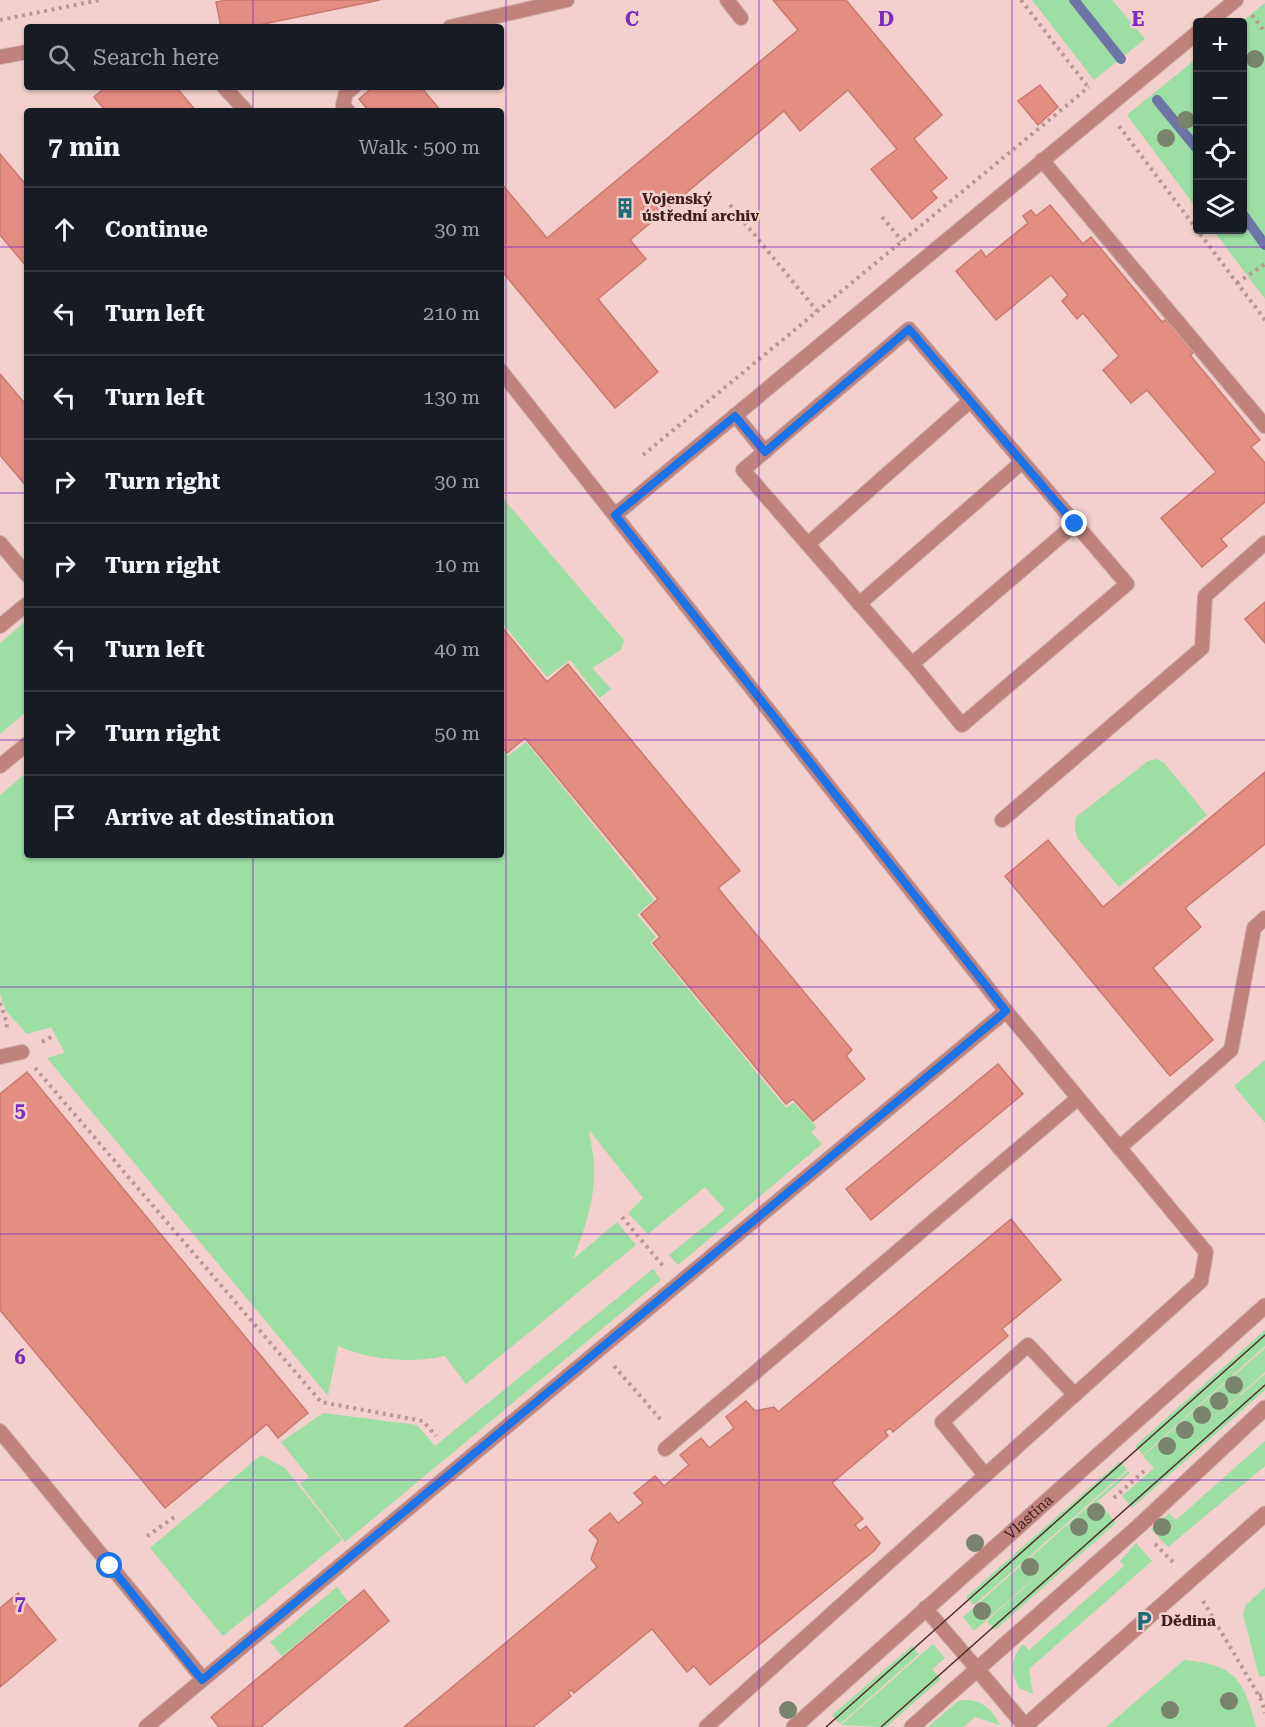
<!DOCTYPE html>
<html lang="en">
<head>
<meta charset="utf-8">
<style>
	body { margin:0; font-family:"Roboto Serif",serif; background:#20242c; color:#f1f3f6 }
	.controls { position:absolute; right:18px; top:18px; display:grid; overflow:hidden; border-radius:6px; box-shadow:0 2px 4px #0004 }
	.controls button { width:54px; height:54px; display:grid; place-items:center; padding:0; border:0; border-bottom:2px solid #363941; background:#171b24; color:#f1f3f6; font:30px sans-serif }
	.stop { position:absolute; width:18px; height:18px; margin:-14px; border:4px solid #1a73e8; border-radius:50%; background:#fff }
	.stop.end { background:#1a73e8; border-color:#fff; box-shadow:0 2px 6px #0008 }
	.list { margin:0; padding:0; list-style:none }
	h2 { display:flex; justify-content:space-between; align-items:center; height:78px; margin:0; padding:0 24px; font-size:26px }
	h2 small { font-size:20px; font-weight:400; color:#9ea1a6 }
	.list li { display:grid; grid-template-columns:39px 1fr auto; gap:18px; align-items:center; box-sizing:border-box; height:84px; padding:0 24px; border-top:2px solid #363941 }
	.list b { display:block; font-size:22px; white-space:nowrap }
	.list em { font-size:20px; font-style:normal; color:#9ea1a6 }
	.icon { flex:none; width:33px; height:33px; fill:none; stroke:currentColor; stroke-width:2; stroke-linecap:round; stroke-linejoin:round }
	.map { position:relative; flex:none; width:1265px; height:1727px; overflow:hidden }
	.search { position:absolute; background:#171b24; box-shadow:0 2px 4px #0004; left:24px; top:24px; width:480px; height:66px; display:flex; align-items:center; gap:15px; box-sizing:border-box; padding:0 21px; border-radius:6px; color:#9ea1a6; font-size:22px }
	.panel { position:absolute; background:#171b24; box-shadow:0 2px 4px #0004; left:24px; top:108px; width:480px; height:750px; border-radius:6px }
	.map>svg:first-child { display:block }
	.green { fill:#9cdea3 }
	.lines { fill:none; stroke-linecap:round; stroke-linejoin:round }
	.stream { stroke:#6c75a5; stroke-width:10 }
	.building { fill:#e48d82; stroke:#c9796f; stroke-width:1.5 }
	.service-casing { stroke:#cfaca8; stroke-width:16 }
	.minor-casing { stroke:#cfaca8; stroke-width:17 }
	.tertiary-casing { stroke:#cfaca8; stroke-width:17 }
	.path { stroke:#b89691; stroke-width:4; stroke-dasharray:3 4.5; stroke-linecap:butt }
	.service { stroke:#bf837b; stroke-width:14 }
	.minor { stroke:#bf837b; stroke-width:15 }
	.tertiary { stroke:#bf837b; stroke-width:15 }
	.tram { stroke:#51312d; stroke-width:1.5 }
	.tree { fill:#7a846d }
	.route { stroke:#1a73e8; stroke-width:8 }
	.grid { fill:none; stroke:#7b2cbf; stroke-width:1.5; stroke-opacity:0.55 }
	.labels { text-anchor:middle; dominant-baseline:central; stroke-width:5; stroke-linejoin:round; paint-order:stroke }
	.poi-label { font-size:15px; font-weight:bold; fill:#3e1e1a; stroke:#f3d0cb; text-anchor:start }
	.street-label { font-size:15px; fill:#3e1e1a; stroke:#f3d0cb }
	.grid-label { font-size:20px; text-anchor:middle; font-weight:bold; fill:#7b2cbf; stroke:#f3d0cb; stroke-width:5; stroke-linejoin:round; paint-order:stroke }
</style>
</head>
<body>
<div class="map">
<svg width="1265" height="1727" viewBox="0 0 1265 1727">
	<rect width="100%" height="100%" fill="#f3d0cb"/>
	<g class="green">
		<path d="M 1032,0 L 1112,0 L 1145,39 L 1094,80 Z"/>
		<path d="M 1265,3 L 1265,299 L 1213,230 L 1242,230 L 1241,22 Z"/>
		<path d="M 1197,58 L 1197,209 L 1127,115 Z"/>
		<path d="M 501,496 L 624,640 L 621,650 L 592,668 L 611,689 L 600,698 L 570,660 L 547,677 L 501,622 Z"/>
		<path d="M 27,620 L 27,711 L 0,734 L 0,643 Z"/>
		<path d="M 526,742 L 654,900 L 637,915 L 656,937 L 650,943 L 786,1108 L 794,1103 L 817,1127 L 811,1132 L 822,1144 L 678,1265 L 669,1255 L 725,1210 L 705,1187 L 648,1234 L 628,1213 L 643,1198 L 589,1130 C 590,1141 593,1152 594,1163 C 596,1196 585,1229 573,1259 L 617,1222 L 636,1245 L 466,1384 L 445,1356 C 412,1364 370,1360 338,1346 L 328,1396 L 47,1058 L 65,1053 L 51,1027 L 27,1034 L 6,1011 L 0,994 L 0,795 L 27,772 L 27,855 L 501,855 L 501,748 L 508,756 Z"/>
		<path d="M 1157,759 L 1164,763 L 1207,815 L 1119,887 L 1077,838 L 1075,828 L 1076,817 L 1148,761 Z"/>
		<path d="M 1265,1060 L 1265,1123 L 1234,1086 Z"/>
		<path d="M 653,1269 L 661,1280 L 345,1542 L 300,1484 L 309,1477 L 281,1442 L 323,1413 L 417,1425 L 435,1446 Z"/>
		<path d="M 1265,1330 L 1265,1346 L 1143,1455 L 1135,1446 Z"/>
		<path d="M 1265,1348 L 1265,1372 L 1203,1428 L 1265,1374 L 1265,1390 L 1132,1508 L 1122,1496 L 1154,1468 L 1143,1456 Z"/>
		<path d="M 1265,1441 L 1265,1466 L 1168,1547 L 1151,1529 L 1169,1513 L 1176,1520 Z"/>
		<path d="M 261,1455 L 285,1468 L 342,1540 L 223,1636 L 150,1548 Z"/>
		<path d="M 1120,1461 L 1127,1470 L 974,1605 L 966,1597 Z"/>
		<path d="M 1128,1471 L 1130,1473 L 1098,1501 L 1116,1523 L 995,1630 L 987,1621 L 1056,1559 L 974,1631 L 963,1617 Z"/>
		<path d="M 1136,1543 L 1152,1561 L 1029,1669 L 1033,1694 L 1019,1688 C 1009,1671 1011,1658 1023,1644 L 1029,1650 L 1124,1566 L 1120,1561 Z"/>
		<path d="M 337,1587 L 348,1601 L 282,1656 L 270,1642 Z"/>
		<path d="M 1265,1587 L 1265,1676 L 1259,1677 L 1243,1614 L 1246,1605 Z"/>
		<path d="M 933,1644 L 945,1658 L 932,1669 L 941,1679 L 886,1727 L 841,1725 Z"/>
		<path d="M 912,1646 L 919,1654 L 840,1724 L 832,1715 Z"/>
		<path d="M 1184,1660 C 1236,1665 1243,1679 1256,1727 L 1106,1727 Z"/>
		<path d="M 965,1700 C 982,1700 992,1709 1000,1725 L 975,1717 L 963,1727 L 928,1727 L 958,1701 Z"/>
	</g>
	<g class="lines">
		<g class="stream">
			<path d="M 1074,0 L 1121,59"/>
			<path d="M 1157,100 L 1198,150"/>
			<path d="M 1242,213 L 1265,245"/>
		</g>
	</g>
	<g class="building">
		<path d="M 227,0 L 380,0 L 249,27 L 221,27 L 216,2 Z"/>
		<path d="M 773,0 L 846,0 L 942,115 L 914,139 L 947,178 L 931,191 L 937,198 L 912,219 L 871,169 L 897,149 L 848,90 L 800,131 L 784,111 L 630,240 L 646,259 L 598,299 L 658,372 L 615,408 L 501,270 L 501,183 L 547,238 L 798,30 Z"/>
		<path d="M 1040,85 L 1058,107 L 1038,125 L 1018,101 Z"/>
		<path d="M 106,87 L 176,87 L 196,111 L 106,111 L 94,97 Z"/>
		<path d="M 373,87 L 421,87 L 441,111 L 369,111 L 359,99 Z"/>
		<path d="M 0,154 L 27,186 L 27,267 L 0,235 Z"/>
		<path d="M 1050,205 L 1083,244 L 1091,237 L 1162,322 L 1165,320 L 1169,323 L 1190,348 L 1193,353 L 1190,355 L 1260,440 L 1251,447 L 1265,463 L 1265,502 L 1221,539 L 1227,546 L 1202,567 L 1161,518 L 1216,472 L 1147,390 L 1131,403 L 1103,370 L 1119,356 L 1083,313 L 1077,319 L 1062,301 L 1068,295 L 1051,275 L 996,320 L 956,271 L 981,250 L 986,257 L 1028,223 L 1023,216 L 1031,210 L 1036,216 Z"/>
		<path d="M 0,374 L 27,406 L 27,487 L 0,455 Z"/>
		<path d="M 1265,602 L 1265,643 L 1245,619 Z"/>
		<path d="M 501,626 L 547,682 L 568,664 L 740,871 L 718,888 L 852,1050 L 846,1056 L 865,1079 L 813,1121 L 793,1099 L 786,1104 L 653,943 L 660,937 L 641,914 L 658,899 L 525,738 L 507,753 L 501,746 Z"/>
		<path d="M 1265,772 L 1265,844 L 1185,908 L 1201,927 L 1153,968 L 1213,1040 L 1170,1076 L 1005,876 L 1048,840 L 1103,907 Z"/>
		<path d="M 998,1064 L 1023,1094 L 871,1220 L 846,1189 Z"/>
		<path d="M 27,1072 L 308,1413 L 278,1438 L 267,1424 L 165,1508 L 0,1310 L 0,1094 Z"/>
		<path d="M 1011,1219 L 1061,1280 L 1002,1329 L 1008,1336 L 893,1432 L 890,1428 L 885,1432 L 888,1436 L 832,1483 L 863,1519 L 855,1525 L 860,1531 L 866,1526 L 880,1543 L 875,1550 L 710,1685 L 694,1666 L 687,1672 L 652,1629 L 574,1693 L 571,1690 L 568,1692 L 571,1696 L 533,1727 L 404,1727 L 597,1567 L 591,1559 L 598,1540 L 589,1530 L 610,1513 L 618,1523 L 643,1503 L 634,1493 L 655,1476 L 664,1486 L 689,1465 L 680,1455 L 701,1438 L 709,1448 L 734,1428 L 726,1417 L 746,1401 L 755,1411 L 774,1407 L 778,1412 Z"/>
		<path d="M 364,1590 L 389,1621 L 261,1727 L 219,1727 L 211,1717 Z"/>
		<path d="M 18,1593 L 56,1640 L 0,1687 L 0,1608 Z"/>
	</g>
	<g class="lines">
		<g class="service-casing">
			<g id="service">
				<path d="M 727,0 L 741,18"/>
				<path d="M 1209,22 L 1236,0"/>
				<path d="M 450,27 L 567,0"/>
				<path d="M 0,57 L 27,52"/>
				<path d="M 224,87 L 246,111"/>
				<path d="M 348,111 L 343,105 L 346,93 L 354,87"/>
				<path d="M 1042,160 L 1265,426"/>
				<path d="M 909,329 L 1127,584 L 962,725 L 912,664 L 743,470 Z"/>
				<path d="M 735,415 L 765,452"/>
				<path d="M 615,515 L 1198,32"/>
				<path d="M 0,543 L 27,575"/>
				<path d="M 808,544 L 970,401"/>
				<path d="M 859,604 L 1022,462"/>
				<path d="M 0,626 L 27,604"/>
				<path d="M 912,664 L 1075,524"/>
				<path d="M 0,766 L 27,744"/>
				<path d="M 1002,820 L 1202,648 L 1205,596 L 1265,543"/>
				<path d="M 0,1057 L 22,1052"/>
				<path d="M 1119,1148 L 1231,1050 L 1254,928 L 1265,918"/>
				<path d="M 0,1431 L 203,1679"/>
				<path d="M 665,1449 L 1077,1099"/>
				<path d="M 985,1475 L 942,1422 L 1028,1345 L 1075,1395"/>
				<path d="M 925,1608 L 977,1669"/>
				<path d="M 146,1727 L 1006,1011 L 501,371"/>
				<path d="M 706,1727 L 1201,1281 L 1206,1252 L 1006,1011"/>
			</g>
		</g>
		<g class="minor-casing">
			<g id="minor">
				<path d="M 977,1669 L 1025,1726"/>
				<path d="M 1024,1727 L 1265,1514"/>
			</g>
		</g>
		<g class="tertiary-casing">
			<g id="tertiary">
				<path id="s1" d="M 794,1727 L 1265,1306"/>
				<path d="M 912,1727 L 1139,1526 L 1265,1408"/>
			</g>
		</g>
		<g class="path">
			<path d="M 1021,0 L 1088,87"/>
			<path d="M 1252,15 L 1265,32"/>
			<path d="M 0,20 L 100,0"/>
			<path d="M 1119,126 L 1265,320"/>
			<path d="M 730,205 L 817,311"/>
			<path d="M 882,217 L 902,241"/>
			<path d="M 1237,283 L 1265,264"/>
			<path d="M 643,455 L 1089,87"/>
			<path d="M 0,1003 L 7,1023 L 6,1031"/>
			<path d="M 42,1042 L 53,1036"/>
			<path d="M 35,1068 L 321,1402 L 423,1421 L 436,1436"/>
			<path d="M 622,1217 L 664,1267"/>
			<path d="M 614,1366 L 662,1421"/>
			<path d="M 1114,1498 L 1144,1471"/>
			<path d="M 147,1536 L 176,1516"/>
			<path d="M 1155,1544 L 1173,1562"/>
			<path d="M 1203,1601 L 1262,1701 L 1265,1713"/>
			<path d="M 1259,1696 L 1265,1694"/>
		</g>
		<use href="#service" class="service"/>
		<use href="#minor" class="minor"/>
		<use href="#tertiary" class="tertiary"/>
		<g class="tram">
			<path d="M 826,1727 L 1265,1335"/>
			<path d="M 881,1727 L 1265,1385"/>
		</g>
	</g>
	<g class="tree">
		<circle cx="1255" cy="59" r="9"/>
		<circle cx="1186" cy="120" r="9"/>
		<circle cx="1166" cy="138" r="9"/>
		<circle cx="1234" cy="1385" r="9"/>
		<circle cx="1219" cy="1401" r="9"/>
		<circle cx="1202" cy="1415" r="9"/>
		<circle cx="1185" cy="1430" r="9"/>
		<circle cx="1167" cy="1446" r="9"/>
		<circle cx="1096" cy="1512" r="9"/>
		<circle cx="1079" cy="1527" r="9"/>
		<circle cx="1162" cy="1527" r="9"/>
		<circle cx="975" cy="1543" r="9"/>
		<circle cx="1030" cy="1567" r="9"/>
		<circle cx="982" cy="1611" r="9"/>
		<circle cx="1229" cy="1701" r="9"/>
		<circle cx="788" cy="1710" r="9"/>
		<circle cx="1170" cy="1710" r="9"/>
	</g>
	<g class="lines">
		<path class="route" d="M 110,1566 L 202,1680 L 1006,1011 L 615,515 L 735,416 L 765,452 L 909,329 L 1075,524"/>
	</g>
	<path class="grid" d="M 253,0 L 253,27M 506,0 L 506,1727M 759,0 L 759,1727M 1012,0 L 1012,1727M 253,87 L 253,111M 0,247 L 27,247M 501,247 L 1265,247M 0,493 L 27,493M 501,493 L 1265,493M 0,740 L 27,740M 501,740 L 1265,740M 253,855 L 253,1727M 0,987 L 1265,987M 0,1234 L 1265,1234M 0,1480 L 1265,1480"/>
	<defs>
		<g id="building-bare" transform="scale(1.62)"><path d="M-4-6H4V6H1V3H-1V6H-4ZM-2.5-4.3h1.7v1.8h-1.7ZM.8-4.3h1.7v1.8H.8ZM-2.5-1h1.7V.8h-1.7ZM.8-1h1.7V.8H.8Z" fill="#206b74" stroke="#f3d0cb" stroke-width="2.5" paint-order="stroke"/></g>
		<g id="parking-bare" transform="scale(1.62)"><path d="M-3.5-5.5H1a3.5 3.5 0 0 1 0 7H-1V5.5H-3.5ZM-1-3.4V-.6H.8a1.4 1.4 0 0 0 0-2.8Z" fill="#206b74" stroke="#f3d0cb" stroke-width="2.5" paint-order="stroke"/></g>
	</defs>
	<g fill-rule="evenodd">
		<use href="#building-bare" x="625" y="208"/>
		<use href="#parking-bare" x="1144" y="1621"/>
	</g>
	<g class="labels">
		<g class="poi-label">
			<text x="642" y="199">Vojenský<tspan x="642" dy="17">ústřední archiv</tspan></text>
			<text x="1161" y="1621">Dědina</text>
		</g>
		<g class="street-label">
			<text stroke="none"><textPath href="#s1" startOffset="315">Vlastina</textPath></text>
		</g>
	</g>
	<g class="grid-label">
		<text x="632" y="26">C</text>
		<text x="886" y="26">D</text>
		<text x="1138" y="26">E</text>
		<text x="20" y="1117">5</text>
		<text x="20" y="1364">6</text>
		<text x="20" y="1610">7</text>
	</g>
</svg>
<div class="controls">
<button>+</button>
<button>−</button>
<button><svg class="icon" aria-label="locate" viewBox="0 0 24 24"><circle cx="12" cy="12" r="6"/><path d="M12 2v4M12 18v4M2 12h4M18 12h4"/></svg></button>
<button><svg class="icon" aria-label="layers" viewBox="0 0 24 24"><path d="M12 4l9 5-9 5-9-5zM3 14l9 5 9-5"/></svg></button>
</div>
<div class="stop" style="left:110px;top:1566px"></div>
<div class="stop end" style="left:1075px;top:524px"></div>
<div class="search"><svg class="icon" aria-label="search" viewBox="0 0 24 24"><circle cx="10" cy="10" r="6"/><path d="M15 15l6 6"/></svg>Search here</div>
<section class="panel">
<h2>7 min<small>Walk · 500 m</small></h2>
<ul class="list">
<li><svg class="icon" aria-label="ahead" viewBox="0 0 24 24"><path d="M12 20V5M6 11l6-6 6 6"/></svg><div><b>Continue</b></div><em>30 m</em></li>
<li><svg class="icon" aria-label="left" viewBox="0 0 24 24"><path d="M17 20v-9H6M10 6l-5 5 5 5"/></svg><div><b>Turn left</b></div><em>210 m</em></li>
<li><svg class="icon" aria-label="left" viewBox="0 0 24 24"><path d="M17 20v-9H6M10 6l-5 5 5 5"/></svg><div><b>Turn left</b></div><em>130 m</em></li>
<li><svg class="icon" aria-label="right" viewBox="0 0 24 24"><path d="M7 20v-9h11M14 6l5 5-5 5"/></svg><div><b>Turn right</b></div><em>30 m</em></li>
<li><svg class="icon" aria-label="right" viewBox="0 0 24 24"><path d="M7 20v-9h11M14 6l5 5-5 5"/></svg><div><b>Turn right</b></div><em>10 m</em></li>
<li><svg class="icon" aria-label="left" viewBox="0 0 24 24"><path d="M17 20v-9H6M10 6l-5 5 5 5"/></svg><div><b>Turn left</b></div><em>40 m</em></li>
<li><svg class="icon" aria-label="right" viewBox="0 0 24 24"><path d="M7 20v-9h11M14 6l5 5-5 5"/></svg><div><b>Turn right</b></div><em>50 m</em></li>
<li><svg class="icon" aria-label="arrive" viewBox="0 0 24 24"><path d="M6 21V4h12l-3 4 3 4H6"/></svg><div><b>Arrive at destination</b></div></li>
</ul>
</section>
</div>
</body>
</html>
